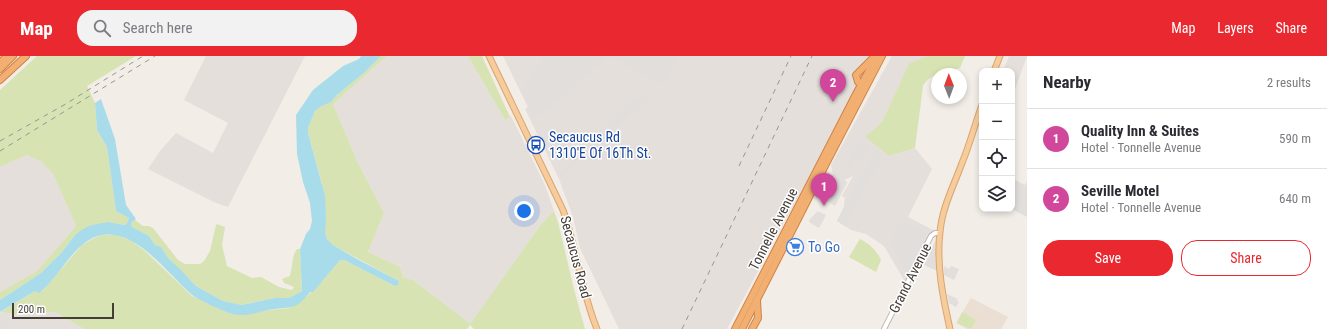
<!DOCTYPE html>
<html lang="en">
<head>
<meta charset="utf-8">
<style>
	body { margin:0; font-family:"Roboto Condensed",sans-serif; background:#f2f2f3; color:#2b2b33 }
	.controls { position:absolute; right:12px; top:12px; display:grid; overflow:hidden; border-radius:8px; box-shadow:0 2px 6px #0003 }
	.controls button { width:36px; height:36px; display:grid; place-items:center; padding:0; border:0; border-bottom:1px solid #e1e1e2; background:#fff; color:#2b2b33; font:20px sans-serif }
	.compass { position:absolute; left:931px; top:12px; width:36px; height:36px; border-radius:50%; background:#fff; box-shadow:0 2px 6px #0003; rotate:359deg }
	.scale { position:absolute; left:12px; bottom:10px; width:102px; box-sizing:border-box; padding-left:4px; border:2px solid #453d37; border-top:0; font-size:11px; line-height:14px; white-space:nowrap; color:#453d37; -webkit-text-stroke:3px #fff; paint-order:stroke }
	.you { position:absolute; left:524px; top:155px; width:14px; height:14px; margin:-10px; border:3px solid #fff; border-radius:50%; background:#1a73e8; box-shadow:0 0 0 6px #1a73e833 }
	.badge { display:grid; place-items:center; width:26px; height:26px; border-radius:50%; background:#e9282f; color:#fff; font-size:13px; font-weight:700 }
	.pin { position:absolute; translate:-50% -33px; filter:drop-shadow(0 1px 2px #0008) }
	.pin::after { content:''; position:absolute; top:21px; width:14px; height:12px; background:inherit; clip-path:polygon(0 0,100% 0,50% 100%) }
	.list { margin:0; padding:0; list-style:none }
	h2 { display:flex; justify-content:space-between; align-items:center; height:52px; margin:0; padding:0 16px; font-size:17px }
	h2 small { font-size:13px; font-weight:400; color:#7c7c81 }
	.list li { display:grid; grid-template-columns:26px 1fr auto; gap:12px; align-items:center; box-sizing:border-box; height:60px; padding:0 16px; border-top:1px solid #e1e1e2 }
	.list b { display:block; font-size:15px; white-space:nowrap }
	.list p { margin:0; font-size:13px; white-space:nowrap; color:#7c7c81 }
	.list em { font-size:13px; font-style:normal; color:#7c7c81 }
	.actions { display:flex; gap:8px; padding:12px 16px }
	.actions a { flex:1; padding:9px 0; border:1px solid #e9282f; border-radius:16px; text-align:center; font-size:14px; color:#e9282f }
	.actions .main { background:#e9282f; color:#fff }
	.icon { flex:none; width:22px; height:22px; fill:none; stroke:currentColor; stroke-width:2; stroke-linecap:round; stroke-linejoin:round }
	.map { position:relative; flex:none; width:1027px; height:273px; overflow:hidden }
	header { display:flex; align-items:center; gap:24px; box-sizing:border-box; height:56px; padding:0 20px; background:#e9282f; color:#fff }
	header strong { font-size:19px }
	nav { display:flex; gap:22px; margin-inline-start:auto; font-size:14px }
	.search { width:280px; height:36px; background:#f2f2f3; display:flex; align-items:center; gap:10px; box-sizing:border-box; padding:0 14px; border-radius:16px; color:#7c7c81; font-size:15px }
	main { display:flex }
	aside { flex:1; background:#fff }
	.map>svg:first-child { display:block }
	.industrial { fill:#e5dfdc }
	.education { fill:#eadfd2 }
	.green { fill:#d7e3b3 }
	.parking { fill:#e1dedc }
	.water { fill:#a8dcea }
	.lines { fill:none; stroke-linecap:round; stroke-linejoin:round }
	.minor-casing { stroke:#c0b6ae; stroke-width:6 }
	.major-casing { stroke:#daa56e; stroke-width:7 }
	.highway-casing { stroke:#d18243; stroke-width:8 }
	.minor { stroke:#fff; stroke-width:4 }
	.major { stroke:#f6cc9c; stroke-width:5 }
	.highway { stroke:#f2af72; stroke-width:6 }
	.rail { stroke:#969696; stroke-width:1; stroke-dasharray:5 5; stroke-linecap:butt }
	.labels { text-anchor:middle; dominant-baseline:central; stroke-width:3; stroke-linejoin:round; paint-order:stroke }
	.transit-label { font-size:14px; fill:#164399; stroke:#fff; text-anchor:start }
	.street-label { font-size:14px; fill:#453d37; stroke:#fff }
	.shop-label { font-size:14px; fill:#366cbe; stroke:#fff; text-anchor:start }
</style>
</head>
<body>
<header>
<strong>Map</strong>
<div class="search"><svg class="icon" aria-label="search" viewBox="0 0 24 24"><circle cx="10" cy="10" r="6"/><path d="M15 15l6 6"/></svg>Search here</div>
<nav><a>Map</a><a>Layers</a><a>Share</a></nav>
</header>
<main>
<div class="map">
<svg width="1027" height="273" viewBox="0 0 1027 273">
	<rect width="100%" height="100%" fill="#f2ede7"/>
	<g class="industrial">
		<path d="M 206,0 L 305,0 L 228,151 L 216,147 L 148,113 L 160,95 L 176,77 L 213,97 L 228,67 L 184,44 Z"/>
		<path d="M 387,0 L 468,0 L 505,64 L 511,60 L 545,129 L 554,155 L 542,167 L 470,269 L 413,224 L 403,221 L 400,211 L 368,196 L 384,157 L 358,107 L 333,48 Z"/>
		<path d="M 503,0 L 874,0 L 727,273 L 619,273 L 580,192 L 573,161 L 559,123 L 525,53 L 528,51 Z"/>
		<path d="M 892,0 L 927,0 L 914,7 L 909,7 L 882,66 L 865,81 L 889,100 L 915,92 L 932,113 L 908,161 L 933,174 L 933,181 L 907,229 L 884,190 L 866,178 L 851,174 L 837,165 L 844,151 L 845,142 L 842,140 L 853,120 L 844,124 L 833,119 L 831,109 Z"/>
		<path d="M 1009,0 L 1027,0 L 1012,42 L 1012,15 L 1003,15 Z"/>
		<path d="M 27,99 L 42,106 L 53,118 L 76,170 L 37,215 L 0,236 L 0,111 Z"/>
		<path d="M 0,256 L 14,258 L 55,256 L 84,273 L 0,273 Z"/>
	</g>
	<path class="education" d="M 971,242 L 1008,261 L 1001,273 L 967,273 L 956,267 Z"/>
	<g class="green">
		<path d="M 37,0 L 136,0 L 87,30 L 95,47 L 97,74 L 107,91 L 116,155 L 129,162 L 127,167 L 125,169 L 108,166 L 75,179 L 62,196 L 41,217 L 0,244 L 0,236 L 37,215 L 76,170 L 53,118 L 42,106 L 27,99 L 0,111 L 0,34 Z"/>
		<path d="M 381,0 L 387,0 L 333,48 L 358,107 L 384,157 L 368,196 L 400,211 L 403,221 L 413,224 L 470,268 L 542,167 L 554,155 L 558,166 L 575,237 L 585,273 L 474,273 L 470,269 L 467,273 L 84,273 L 55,256 L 14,258 L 1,256 L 35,235 L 42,235 L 82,189 L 96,181 L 103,179 L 117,179 L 127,183 L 130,184 L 145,195 L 192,240 L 231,258 L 289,252 L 307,240 L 322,225 L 340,204 L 344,204 L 395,230 L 399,227 L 399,225 L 333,189 L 327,183 L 325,177 L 325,172 L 322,128 L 308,77 L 308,72 L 315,55 L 320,51 L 331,46 L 337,39 L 365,16 Z"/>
		<path d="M 468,0 L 482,0 L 510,61 L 505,64 Z"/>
		<path d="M 927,0 L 965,0 L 960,12 C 946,16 930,17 923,30 L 915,92 L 889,100 L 865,81 L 882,66 L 909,7 L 914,6 Z"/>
		<path d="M 133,164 L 135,164 L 143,170 L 149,170 L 153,172 L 178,204 L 185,208 L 200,208 L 204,205 L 210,195 L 216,169 L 217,168 L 225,171 L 222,189 L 227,210 L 252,222 L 261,221 L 279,231 L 292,234 L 294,231 L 284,227 L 282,223 L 290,220 L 294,198 L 297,193 L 300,193 L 302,235 L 289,242 L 275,242 L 240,249 L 223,245 L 196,230 L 168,202 L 160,191 L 155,189 L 149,180 L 132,171 L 131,169 Z"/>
		<path d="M 860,183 C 870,188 876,194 881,204 L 876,216 L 849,201 Z"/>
		<path d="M 962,256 L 976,264 L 971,273 L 957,267 Z"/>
	</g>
	<g class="parking">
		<path d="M 545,0 L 609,0 L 534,64 L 521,35 Z"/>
		<path d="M 609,0 L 680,0 L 664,29 Z"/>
		<path d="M 642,37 L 650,42 L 561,120 L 559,117 L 595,86 L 591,83 Z"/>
		<path d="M 860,84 L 862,86 L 849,113 L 847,114 L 845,112 Z"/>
		<path d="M 863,86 L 869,89 L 864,99 L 865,100 L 860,107 L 855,104 Z"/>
		<path d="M 877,94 L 884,98 L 845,170 L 837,165 L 844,151 L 845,142 L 849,142 Z"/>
		<path d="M 826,115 L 846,125 L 847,127 L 835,150 L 817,139 L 817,132 Z"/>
		<path d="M 1012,122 L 1025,129 L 1027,125 L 1027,161 L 1012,153 Z"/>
		<path d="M 818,155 L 826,159 L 819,172 L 809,166 L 810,163 Z"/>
		<path d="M 901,165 L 927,177 L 906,220 L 891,185 Z"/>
		<path d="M 935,185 L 936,214 L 935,214 L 924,209 Z"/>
		<path d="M 944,210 L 949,213 L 951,210 L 959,213 L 954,224 L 944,219 Z"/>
		<path d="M 947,238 L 958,243 L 957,245 L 959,246 L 956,251 L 949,247 Z"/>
		<path d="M 8,262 L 10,266 L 8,266 L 11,273 L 0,273 L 0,265 Z"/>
	</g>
	<path class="water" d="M 361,0 L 381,0 L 365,16 L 337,39 L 331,46 L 320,51 L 315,55 L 308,72 L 308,77 L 325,140 L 326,163 L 325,177 L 327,183 L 333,189 L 357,203 L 399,225 L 398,229 L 395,230 L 344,204 L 340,204 L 313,236 L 310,236 C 295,256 289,250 268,254 C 256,257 244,261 232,258 C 225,256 196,243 191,238 C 168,218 137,174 103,179 C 76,182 60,221 39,237 L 35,235 L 0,256 L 0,244 L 41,217 L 62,196 L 75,179 L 83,173 L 92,169 L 108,166 L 125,169 L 127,167 L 129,162 L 116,155 L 107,91 L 97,74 L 95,47 L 101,43 L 115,83 L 126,149 L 136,163 L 132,166 L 131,169 L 132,171 L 149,180 L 155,189 L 161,191 L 168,202 L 179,212 L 196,230 L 223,245 L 241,249 L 275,242 L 289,242 L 302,235 L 300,193 L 306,178 L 310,173 L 312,165 L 310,147 L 303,126 L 297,98 L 296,59 L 313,34 L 343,10 L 359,3 Z"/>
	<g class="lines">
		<g class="minor-casing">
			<path id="minor" d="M 884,273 L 931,180 L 935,177 L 939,177"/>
		</g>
		<g class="major-casing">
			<g id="major">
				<path d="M 489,0 L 563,154 C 577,193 581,235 597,273"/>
				<path d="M 994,15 L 1000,0"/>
				<path d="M 950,273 C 943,242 936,208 940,176 C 942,152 954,129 962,107 C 970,88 975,68 982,49"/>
			</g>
		</g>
		<g class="highway-casing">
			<g id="highway">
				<path d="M 0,7 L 7,0"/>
				<path d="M 0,13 L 13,0"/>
				<path d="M 0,24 L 26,0"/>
				<path d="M 865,30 L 858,26 L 856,19 L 875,0"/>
				<path d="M 735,273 L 856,38 L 877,0"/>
				<path d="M 742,273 L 829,102 L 882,0"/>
				<path d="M 752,273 L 758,262 L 757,244"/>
			</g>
		</g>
		<use href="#minor" class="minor"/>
		<use href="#major" class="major"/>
		<use href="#highway" class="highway"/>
		<g class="rail">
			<path d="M 0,85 L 64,49 L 143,0"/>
			<path d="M 0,95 L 155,0"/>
			<path d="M 739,110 L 791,0"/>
			<path d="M 682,273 L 812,0"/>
		</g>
	</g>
	<defs>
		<g id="bus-ring" transform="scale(0.9)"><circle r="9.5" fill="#fff" stroke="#1a4fb4" stroke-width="1.5"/><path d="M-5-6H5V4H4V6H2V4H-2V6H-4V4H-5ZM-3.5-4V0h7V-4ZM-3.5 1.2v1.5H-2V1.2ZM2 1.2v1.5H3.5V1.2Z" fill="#1a4fb4"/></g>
		<g id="supermarket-ring" transform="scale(0.9)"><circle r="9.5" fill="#fff" stroke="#3f7fe0" stroke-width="1.5"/><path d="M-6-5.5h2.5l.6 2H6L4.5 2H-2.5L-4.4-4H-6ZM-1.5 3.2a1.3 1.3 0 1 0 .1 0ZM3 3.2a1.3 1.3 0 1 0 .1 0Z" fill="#3f7fe0"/></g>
	</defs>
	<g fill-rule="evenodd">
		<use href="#bus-ring" x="536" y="89"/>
		<use href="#supermarket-ring" x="795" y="191"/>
	</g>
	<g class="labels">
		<g class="transit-label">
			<text x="549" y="81">Secaucus Rd<tspan x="549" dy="16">1310'E Of 16Th St.</tspan></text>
		</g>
		<g class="street-label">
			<text transform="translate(773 173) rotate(-63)">Tonnelle Avenue</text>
			<text transform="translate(576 201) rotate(75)">Secaucus Road</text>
			<text transform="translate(910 222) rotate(-63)">Grand Avenue</text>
		</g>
		<g class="shop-label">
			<text x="808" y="191">To Go</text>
		</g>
	</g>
</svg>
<div class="controls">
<button>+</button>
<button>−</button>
<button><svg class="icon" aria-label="locate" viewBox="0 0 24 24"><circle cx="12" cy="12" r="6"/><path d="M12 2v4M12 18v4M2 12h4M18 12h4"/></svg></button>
<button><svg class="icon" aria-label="layers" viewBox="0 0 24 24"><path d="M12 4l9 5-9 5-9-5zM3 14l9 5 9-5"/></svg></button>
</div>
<svg class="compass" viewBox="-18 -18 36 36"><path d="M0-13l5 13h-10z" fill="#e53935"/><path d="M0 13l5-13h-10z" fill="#7c7c81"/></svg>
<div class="scale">200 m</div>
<div class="you"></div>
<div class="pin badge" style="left:824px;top:150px;background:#d1479c">1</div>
<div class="pin badge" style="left:833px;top:46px;background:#d1479c">2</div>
</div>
<aside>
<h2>Nearby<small>2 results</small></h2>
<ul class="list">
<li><span class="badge" style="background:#d1479c">1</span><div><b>Quality Inn &amp; Suites</b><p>Hotel · Tonnelle Avenue</p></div><em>590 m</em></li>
<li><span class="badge" style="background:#d1479c">2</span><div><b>Seville Motel</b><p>Hotel · Tonnelle Avenue</p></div><em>640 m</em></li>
</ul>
<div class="actions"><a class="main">Save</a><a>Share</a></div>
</aside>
</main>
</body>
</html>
